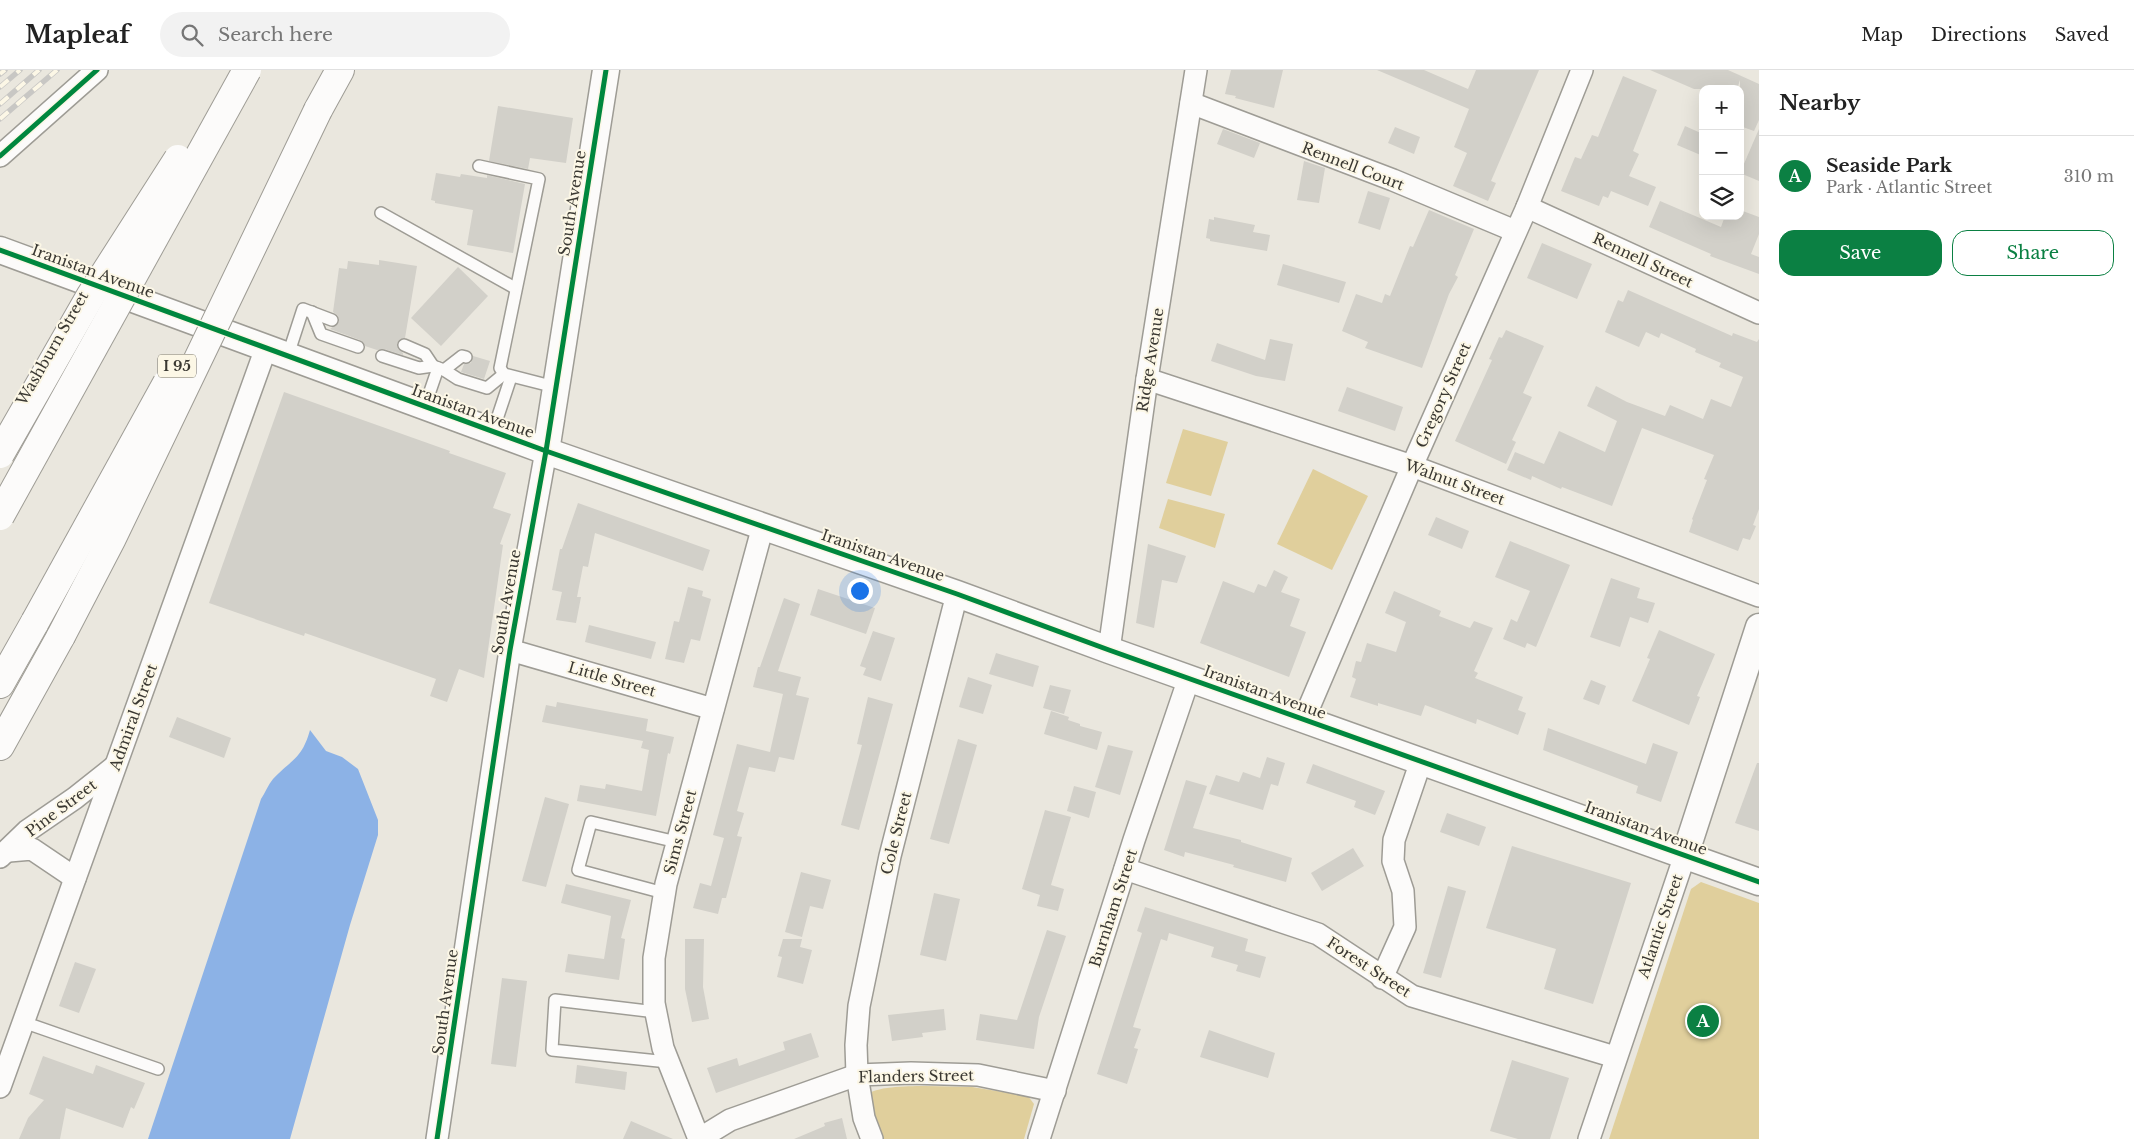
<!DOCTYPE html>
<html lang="en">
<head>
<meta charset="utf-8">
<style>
	body { margin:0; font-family:"Libre Baskerville",serif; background:#f2f2f2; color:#222 }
	.controls { position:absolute; right:15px; top:15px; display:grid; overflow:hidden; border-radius:10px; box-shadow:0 5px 20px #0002 }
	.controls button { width:45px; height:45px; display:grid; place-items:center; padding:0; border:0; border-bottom:1px solid #e0e0e0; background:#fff; color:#222; font:25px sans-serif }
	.you { position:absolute; left:859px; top:520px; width:18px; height:18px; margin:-12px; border:4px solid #fff; border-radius:50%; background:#1a73e8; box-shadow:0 0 0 8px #1a73e833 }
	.badge { display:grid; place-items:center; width:32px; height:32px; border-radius:50%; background:#0b8043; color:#fff; font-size:16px; font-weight:700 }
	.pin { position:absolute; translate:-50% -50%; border:2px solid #fff; box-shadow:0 1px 5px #0006 }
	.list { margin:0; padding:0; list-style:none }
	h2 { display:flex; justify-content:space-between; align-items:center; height:65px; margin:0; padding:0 20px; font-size:21px }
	h2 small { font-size:16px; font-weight:400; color:#767676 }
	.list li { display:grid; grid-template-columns:32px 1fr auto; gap:15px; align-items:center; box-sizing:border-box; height:80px; padding:0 20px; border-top:1px solid #e0e0e0 }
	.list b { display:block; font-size:19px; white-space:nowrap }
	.list p { margin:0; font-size:16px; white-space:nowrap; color:#767676 }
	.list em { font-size:16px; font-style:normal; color:#767676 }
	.actions { display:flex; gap:10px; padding:15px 20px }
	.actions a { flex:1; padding:11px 0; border:1px solid #0b8043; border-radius:15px; text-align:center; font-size:18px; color:#0b8043 }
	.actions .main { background:#0b8043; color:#fff }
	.icon { flex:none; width:28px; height:28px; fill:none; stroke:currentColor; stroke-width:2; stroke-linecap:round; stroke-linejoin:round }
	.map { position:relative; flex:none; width:1759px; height:1069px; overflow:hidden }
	header { display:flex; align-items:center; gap:30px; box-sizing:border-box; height:70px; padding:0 25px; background:#fff; border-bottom:1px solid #e0e0e0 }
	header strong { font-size:24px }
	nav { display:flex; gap:28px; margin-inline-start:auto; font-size:18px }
	.search { width:350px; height:45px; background:#f2f2f2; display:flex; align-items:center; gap:12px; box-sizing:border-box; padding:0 18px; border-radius:28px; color:#767676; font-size:19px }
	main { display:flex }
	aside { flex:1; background:#fff }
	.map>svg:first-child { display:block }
	.green { fill:#e0cf9c }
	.water { fill:#8cb2e6 }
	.building { fill:#d2d0c9 }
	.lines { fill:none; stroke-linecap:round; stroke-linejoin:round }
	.service-casing { stroke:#9e9c95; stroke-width:14 }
	.minor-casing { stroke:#9e9c95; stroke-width:24 }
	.tertiary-casing { stroke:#9e9c95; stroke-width:29 }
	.motorway-casing { stroke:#9e9c95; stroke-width:30 }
	.service { stroke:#fcfbfa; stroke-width:11 }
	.minor { stroke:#fcfbfa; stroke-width:21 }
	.tertiary { stroke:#fcfbfa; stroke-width:26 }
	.motorway { stroke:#fcfbfa; stroke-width:28 }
	.rail-casing { stroke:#c8c7c4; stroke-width:5.5 }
	.rail { stroke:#fcf7e6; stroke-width:4; stroke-dasharray:11; stroke-linecap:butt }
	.motorway-bridge-casing { stroke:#9e9c95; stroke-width:30; stroke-linecap:butt }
	.motorway-bridge { stroke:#fcfbfa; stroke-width:28 }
	.cycleway-casing { stroke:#fcf7e6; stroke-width:8 }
	.cycleway { stroke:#00873e; stroke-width:5 }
	.labels { text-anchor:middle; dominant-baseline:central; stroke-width:4; stroke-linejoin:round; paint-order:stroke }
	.shield { fill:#fcf7e6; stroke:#747168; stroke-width:1 }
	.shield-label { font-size:14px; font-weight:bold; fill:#3a3832 }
	.street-label { font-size:15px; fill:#3a3832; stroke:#fcf7e6 }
</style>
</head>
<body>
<header>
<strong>Mapleaf</strong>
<div class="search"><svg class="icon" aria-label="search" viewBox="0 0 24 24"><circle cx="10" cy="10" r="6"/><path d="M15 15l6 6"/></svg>Search here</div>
<nav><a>Map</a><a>Directions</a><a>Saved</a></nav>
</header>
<main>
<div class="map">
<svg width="1759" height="1069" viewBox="0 0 1759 1069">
	<rect width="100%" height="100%" fill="#eae7de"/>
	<g class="green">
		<path d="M 1183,359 L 1228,372 L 1211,426 L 1166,413 Z"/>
		<path d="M 1313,399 L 1368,426 L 1332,500 L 1277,474 Z"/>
		<path d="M 1168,429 L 1225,444 L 1215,478 L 1159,458 Z"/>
		<path d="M 1701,812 L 1759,833 L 1759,1069 L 1609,1069 L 1691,819 Z"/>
		<path d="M 925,1016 L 972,1017 L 1028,1026 L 1034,1034 L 1024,1069 L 880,1069 L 869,1024 C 877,1016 913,1016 925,1016 Z"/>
	</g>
	<path class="water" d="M 310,660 L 326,681 L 342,687 L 358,699 L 378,750 L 378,765 L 350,855 L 290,1069 L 148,1069 L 261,729 C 265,723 268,715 273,709 C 292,689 302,689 310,660 Z"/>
	<g class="building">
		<path d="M 1231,0 L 1283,0 L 1274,38 L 1235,28 L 1236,26 L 1225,24 Z"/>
		<path d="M 1377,0 L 1424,0 L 1468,19 L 1476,0 L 1539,0 L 1491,111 L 1496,113 L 1488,131 L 1453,116 L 1467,83 L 1454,77 L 1469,39 Z"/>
		<path d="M 1650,0 L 1728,0 L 1759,14 L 1759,50 L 1754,61 L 1740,56 L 1740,10 L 1737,19 L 1694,19 Z"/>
		<path d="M 1623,6 L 1657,20 L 1633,81 L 1639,84 L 1629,106 L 1656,117 L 1648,136 L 1611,121 L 1608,128 L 1603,126 L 1599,136 L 1561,121 L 1575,87 L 1581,89 L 1592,65 L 1598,67 Z"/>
		<path d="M 498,36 L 573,48 L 566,93 L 530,88 L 528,99 L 489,91 Z"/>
		<path d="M 1685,56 L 1703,64 L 1703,86 L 1677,75 Z"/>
		<path d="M 1395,57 L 1420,67 L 1414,84 L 1388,73 Z"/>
		<path d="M 1223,59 L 1260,73 L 1254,88 L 1217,74 Z"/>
		<path d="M 1759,59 L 1759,111 L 1740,103 Z"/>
		<path d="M 1304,91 L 1325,98 L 1319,133 L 1297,130 Z"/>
		<path d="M 436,103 L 460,107 L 461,104 L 487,108 L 487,105 L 525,114 L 513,183 L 467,175 L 473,140 L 435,133 L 435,131 L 431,130 Z"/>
		<path d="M 1368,121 L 1390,128 L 1380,160 L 1358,153 Z"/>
		<path d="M 1660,131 L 1721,157 L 1725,146 L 1740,146 L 1740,140 L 1759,147 L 1759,164 L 1751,184 L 1759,187 L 1759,204 L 1710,186 L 1711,184 L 1649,157 Z"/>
		<path d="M 1429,140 L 1474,159 L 1455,205 L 1458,207 L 1449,224 L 1422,298 L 1365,278 L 1368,272 L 1342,261 L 1356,224 L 1382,233 L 1385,224 L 1390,226 L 1410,176 L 1413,177 Z"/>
		<path d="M 1214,147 L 1255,155 L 1253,162 L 1270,165 L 1267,181 L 1210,171 L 1210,169 L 1206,168 L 1209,149 L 1214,150 Z"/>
		<path d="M 1542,173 L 1592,194 L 1577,229 L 1527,208 Z"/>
		<path d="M 379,190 L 417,196 L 405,268 L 400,269 L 397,273 L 398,279 L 403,283 L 403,285 L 384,279 L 377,280 L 365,276 L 360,270 L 330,259 L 339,252 L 338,246 L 333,242 L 339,198 L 347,199 L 348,191 L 379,195 Z"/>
		<path d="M 1283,194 L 1346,212 L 1339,233 L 1277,215 Z"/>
		<path d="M 458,197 L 488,226 L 441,276 L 411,248 Z"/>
		<path d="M 1628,220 L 1732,266 L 1733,263 L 1757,272 L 1759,269 L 1759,439 L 1753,455 L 1756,456 L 1750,470 L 1743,468 L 1738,481 L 1689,462 L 1693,450 L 1692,449 L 1707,410 L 1704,409 L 1714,385 L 1642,358 L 1612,436 L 1562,417 L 1561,419 L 1532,406 L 1531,410 L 1507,400 L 1515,382 L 1544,394 L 1559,361 L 1605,382 L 1617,351 L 1587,336 L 1596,316 L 1627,332 L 1665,346 L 1670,335 L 1703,349 L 1711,329 L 1731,337 L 1743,307 L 1719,297 L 1721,293 L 1695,282 L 1696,279 L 1661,263 L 1659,268 L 1646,262 L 1639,277 L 1605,262 L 1618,230 L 1623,232 Z"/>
		<path d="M 1506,260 L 1544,276 L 1523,323 L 1532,327 L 1512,370 L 1516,372 L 1506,394 L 1455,371 L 1492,290 L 1489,289 L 1499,267 L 1502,268 Z"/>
		<path d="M 1270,269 L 1293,274 L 1285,311 L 1256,306 L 1211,291 L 1217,273 L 1265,290 Z"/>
		<path d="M 473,286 L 490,291 L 484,309 L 461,302 L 464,294 L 471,293 Z"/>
		<path d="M 1347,317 L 1403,337 L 1395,361 L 1338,341 Z"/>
		<path d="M 284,322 L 450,381 L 449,383 L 506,403 L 493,438 L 511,444 L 500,474 L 503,475 L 484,608 L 459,599 L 447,632 L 430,626 L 436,609 L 305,563 L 304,566 L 209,533 Z"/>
		<path d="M 578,433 L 710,480 L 703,501 L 595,463 L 588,497 L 583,496 L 577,527 L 581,527 L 576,553 L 556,550 L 562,522 L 552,520 L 560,479 L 562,479 Z"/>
		<path d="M 1436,447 L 1469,461 L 1462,479 L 1428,465 Z"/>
		<path d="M 1510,471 L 1570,495 L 1536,577 L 1527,573 L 1525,578 L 1503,569 L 1511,549 L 1517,552 L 1530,521 L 1495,507 Z"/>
		<path d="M 1148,474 L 1186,486 L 1177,513 L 1162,510 L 1154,558 L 1136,553 Z"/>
		<path d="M 1274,500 L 1288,507 L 1281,522 L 1300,529 L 1290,556 L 1306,562 L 1289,607 L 1200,573 L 1223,511 L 1254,523 L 1258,514 L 1266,517 Z"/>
		<path d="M 1611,508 L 1640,518 L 1637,528 L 1655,533 L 1648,553 L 1630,547 L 1620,577 L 1590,567 Z"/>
		<path d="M 688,517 L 703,521 L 702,526 L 711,529 L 700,571 L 691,569 L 684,593 L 665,589 L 674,551 L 679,552 Z"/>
		<path d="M 818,519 L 875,538 L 866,564 L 810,545 Z"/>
		<path d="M 1394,521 L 1441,541 L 1439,546 L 1470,558 L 1474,551 L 1493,558 L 1474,601 L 1478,603 L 1475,608 L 1523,627 L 1518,640 L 1526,643 L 1518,665 L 1477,649 L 1476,654 L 1425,635 L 1421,646 L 1378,633 L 1378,636 L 1350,627 L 1356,609 L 1352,607 L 1356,591 L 1361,592 L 1367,573 L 1396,582 L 1406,552 L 1385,543 Z"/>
		<path d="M 784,528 L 800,534 L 778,601 L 801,607 L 796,625 L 809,628 L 794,690 L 779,687 L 775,702 L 749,697 L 737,741 L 744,743 L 737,766 L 742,767 L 726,828 L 722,828 L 718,844 L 693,838 L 700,813 L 711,816 L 724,768 L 713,765 L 737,674 L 770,682 L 783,624 L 753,617 L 758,597 L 760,597 Z"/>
		<path d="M 589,555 L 656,572 L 651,589 L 585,572 Z"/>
		<path d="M 1659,560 L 1715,584 L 1697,626 L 1700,627 L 1689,655 L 1632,631 L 1650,589 L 1647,588 Z"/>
		<path d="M 873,561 L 895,568 L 881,611 L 863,605 L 866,598 L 860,596 Z"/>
		<path d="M 996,583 L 1039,596 L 1033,617 L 989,604 Z"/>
		<path d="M 968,607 L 992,615 L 983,644 L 959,637 Z"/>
		<path d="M 1591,610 L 1606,616 L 1599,635 L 1583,629 Z"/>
		<path d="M 1050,615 L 1071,620 L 1064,644 L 1043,638 Z"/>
		<path d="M 868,627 L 893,634 L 859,760 L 841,755 L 862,675 L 857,674 Z"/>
		<path d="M 557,632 L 648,649 L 646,661 L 674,667 L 670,684 L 668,683 L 656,746 L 577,731 L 580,715 L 605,719 L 606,714 L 642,721 L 649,680 L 641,678 L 643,671 L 542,652 L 546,635 L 556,637 Z"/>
		<path d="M 1051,641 L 1069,647 L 1068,650 L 1080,654 L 1080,656 L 1102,662 L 1097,680 L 1044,664 Z"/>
		<path d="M 177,647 L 231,668 L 224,688 L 169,667 Z"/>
		<path d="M 1548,658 L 1646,694 L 1653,673 L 1678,682 L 1661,732 L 1636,723 L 1638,716 L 1543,680 Z"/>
		<path d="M 958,669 L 977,675 L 949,774 L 930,769 Z"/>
		<path d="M 1108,675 L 1133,681 L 1120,725 L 1095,717 Z"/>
		<path d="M 1267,687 L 1285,693 L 1278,716 L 1271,714 L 1263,740 L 1209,724 L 1216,705 L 1239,712 L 1243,702 L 1260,708 Z"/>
		<path d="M 1757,693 L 1759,693 L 1759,761 L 1735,753 Z"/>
		<path d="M 1313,694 L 1385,721 L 1375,745 L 1354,737 L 1356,731 L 1306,713 Z"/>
		<path d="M 1186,710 L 1207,716 L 1193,758 L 1241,770 L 1241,772 L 1292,788 L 1286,812 L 1233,797 L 1234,795 L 1185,782 L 1184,787 L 1164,780 Z"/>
		<path d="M 1074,716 L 1096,722 L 1089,748 L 1067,741 Z"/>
		<path d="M 545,727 L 569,734 L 546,817 L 522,811 Z"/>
		<path d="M 1045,740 L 1071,747 L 1051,815 L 1064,819 L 1058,841 L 1037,836 L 1040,825 L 1022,819 Z"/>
		<path d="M 1447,743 L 1486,757 L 1479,776 L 1440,762 Z"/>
		<path d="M 1512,776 L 1631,813 L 1593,934 L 1544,919 L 1556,879 L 1486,858 Z"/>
		<path d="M 1353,778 L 1364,796 L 1322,821 L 1311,803 Z"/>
		<path d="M 801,802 L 831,810 L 823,839 L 810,836 L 802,867 L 785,862 Z"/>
		<path d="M 566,814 L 631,830 L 621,868 L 625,869 L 619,910 L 565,902 L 568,884 L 604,889 L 611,846 L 561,833 Z"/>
		<path d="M 1448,816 L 1466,821 L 1441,908 L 1423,903 Z"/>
		<path d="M 934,823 L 960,829 L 946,891 L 920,885 Z"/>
		<path d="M 1145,837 L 1248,869 L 1245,881 L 1266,887 L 1260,908 L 1236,901 L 1238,895 L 1211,887 L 1214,877 L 1169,863 L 1167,871 L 1161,869 L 1133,957 L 1141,959 L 1134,978 L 1138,979 L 1127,1014 L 1097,1004 L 1142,863 L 1137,861 Z"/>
		<path d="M 1047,860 L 1066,866 L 1039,947 L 1034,979 L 976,970 L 980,944 L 1017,950 Z"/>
		<path d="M 685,869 L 704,869 L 703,917 L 709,949 L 692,952 L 685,919 Z"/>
		<path d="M 783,869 L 802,869 L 800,877 L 812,880 L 803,914 L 777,907 L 782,887 L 778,886 Z"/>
		<path d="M 75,892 L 96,899 L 79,943 L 59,936 Z"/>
		<path d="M 502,908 L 527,911 L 516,997 L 491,994 Z"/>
		<path d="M 944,939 L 946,960 L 922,963 L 923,967 L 892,971 L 888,945 Z"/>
		<path d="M 1209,960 L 1275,983 L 1268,1008 L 1200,987 Z"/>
		<path d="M 811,963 L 819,987 L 716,1023 L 707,998 L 737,988 L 739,996 L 785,980 L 783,972 Z"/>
		<path d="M 43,986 L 93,1004 L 96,995 L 145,1013 L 134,1039 L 131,1037 L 123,1058 L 66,1038 L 60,1069 L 19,1069 L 28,1048 L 44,1030 L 29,1024 Z"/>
		<path d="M 1512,990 L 1569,1008 L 1550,1069 L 1518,1069 L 1490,1061 Z"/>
		<path d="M 577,995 L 627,1002 L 625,1020 L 575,1013 Z"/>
		<path d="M 842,1048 L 847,1069 L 794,1069 L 825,1056 L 824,1053 Z"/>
		<path d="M 631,1051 L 673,1069 L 623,1069 Z"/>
	</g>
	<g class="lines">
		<g class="service-casing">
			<g id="service">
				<path d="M 479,96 L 539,109 L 500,298 L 504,304 L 555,317"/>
				<path d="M 381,143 L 515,218"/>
				<path d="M 312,242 L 321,264 L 358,277"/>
				<path d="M 404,275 L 425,284 L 433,296"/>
				<path d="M 288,285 L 303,239 L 332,250"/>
				<path d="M 382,286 L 419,298 L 433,296 L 444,300 L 458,309 L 487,318 L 504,304"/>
				<path d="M 444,300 L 462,286 L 466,287"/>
				<path d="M 425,336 L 438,298"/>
				<path d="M 493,361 L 511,307"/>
				<path d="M 664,823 L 578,800 L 591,752 L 677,772"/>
				<path d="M 656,942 L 555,930 L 552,980 L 668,992"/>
				<path d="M 23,952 L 158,999"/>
			</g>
		</g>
		<g class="minor-casing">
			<g id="minor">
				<path d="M 1191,33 L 1393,110 L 1515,161"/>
				<path d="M 0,86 L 97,0"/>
				<path d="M 1527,137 L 1759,243"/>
				<path d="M 1147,309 L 1412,396 L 1759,526"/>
				<path d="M 510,580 L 713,639"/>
				<path d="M 1109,580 L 1147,309 L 1196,0"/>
				<path d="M 1304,649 L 1412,396 L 1527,137 L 1582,0"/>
				<path d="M 9,781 L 32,779 L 75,808"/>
				<path d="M 0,787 L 27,761 L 75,728 L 114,697"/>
				<path d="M 1125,799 L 1318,864 L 1412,926 L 1615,987"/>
				<path d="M 1382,908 L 1405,857 L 1403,821 L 1393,791 L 1394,770 L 1421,691"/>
				<path d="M 0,1017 L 266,278"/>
				<path d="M 437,1069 L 510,580 L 546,381"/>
				<path d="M 699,1069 L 663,978 L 654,933 L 654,888 L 666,814 L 763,456"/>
				<path d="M 699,1069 L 730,1050 L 857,1005 L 911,1003 L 978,1005 L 1055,1021"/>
				<path d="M 872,1069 L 864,1048 L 857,1005 L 856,975 L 859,936 L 890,786 L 957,524"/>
				<path d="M 1039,1069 L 1134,770 L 1189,608"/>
				<path d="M 1589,1069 L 1685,785"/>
			</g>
		</g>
		<g class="tertiary-casing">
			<g id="tertiary">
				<path d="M 0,180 L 546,381 L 957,524 L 1109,580 L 1759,812"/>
				<path d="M 546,381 L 606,0"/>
				<path d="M 1685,785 L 1759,557"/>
			</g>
		</g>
		<g class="motorway-casing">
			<g id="motorway">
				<path d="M 318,40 L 340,0"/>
				<path d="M 0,614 L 35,552"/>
				<path d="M 0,676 L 61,566"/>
			</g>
		</g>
		<use href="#service" class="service"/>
		<use href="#minor" class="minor"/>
		<use href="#tertiary" class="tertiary"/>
		<use href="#motorway" class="motorway"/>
		<g class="rail-casing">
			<g id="rail">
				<path d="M 0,4 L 5,0"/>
				<path d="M 0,17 L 20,0"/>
				<path d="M 0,34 L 39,0"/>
				<path d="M 0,49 L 57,0"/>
			</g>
		</g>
		<use href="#rail" class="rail"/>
		<g class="motorway-bridge-casing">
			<g id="motorway-bridge">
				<path d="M 0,384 L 91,225 L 178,89"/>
				<path d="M 0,446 L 247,0"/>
				<path d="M 35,552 L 167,313"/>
				<path d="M 61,566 L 112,468 L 318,40"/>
			</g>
		</g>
		<use href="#motorway-bridge" class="motorway-bridge"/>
		<g class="cycleway-casing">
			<g id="cycleway">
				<path d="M 0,86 L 97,0"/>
				<path d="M 0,180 L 546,381 L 957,524 L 1109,580 L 1759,812"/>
				<path d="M 437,1069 L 510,580 L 546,381 L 606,0"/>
			</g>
		</g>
		<use href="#cycleway" class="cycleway"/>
	</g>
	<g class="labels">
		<rect class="shield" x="158" y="284.5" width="38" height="23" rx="4"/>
		<g class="shield-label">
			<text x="177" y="296">I 95</text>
		</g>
		<g class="street-label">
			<text transform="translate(1353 96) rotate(21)">Rennell Court</text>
			<text transform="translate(572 133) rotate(-81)">South Avenue</text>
			<text transform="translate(1643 190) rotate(25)">Rennell Street</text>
			<text transform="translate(93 201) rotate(20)">Iranistan Avenue</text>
			<text transform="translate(52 278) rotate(-60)">Washburn Street</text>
			<text transform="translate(1150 290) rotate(-81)">Ridge Avenue</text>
			<text transform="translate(1443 325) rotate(-66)">Gregory Street</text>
			<text transform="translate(473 341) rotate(20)">Iranistan Avenue</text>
			<text transform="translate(1455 412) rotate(20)">Walnut Street</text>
			<text transform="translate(883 485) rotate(19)">Iranistan Avenue</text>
			<text transform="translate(506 532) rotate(-80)">South Avenue</text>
			<text transform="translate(612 609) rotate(16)">Little Street</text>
			<text transform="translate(1265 622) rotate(20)">Iranistan Avenue</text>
			<text transform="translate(133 647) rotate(-70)">Admiral Street</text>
			<text transform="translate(61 738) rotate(-37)">Pine Street</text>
			<text transform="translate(1646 758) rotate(20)">Iranistan Avenue</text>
			<text transform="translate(680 762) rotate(-75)">Sims Street</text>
			<text transform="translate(896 763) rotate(-76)">Cole Street</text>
			<text transform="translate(1113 838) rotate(-72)">Burnham Street</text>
			<text transform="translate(1660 856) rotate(-71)">Atlantic Street</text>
			<text transform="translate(1369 897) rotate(33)">Forest Street</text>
			<text transform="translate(445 932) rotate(-82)">South Avenue</text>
			<text transform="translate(916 1006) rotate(-1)">Flanders Street</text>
		</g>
	</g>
</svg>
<div class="controls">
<button>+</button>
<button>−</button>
<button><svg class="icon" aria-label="layers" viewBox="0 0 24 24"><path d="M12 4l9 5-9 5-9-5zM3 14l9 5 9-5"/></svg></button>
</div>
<div class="you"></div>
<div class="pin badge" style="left:1703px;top:951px">A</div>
</div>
<aside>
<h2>Nearby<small></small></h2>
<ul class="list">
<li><span class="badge">A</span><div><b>Seaside Park</b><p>Park · Atlantic Street</p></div><em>310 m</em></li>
</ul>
<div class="actions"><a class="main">Save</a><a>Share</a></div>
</aside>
</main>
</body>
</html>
